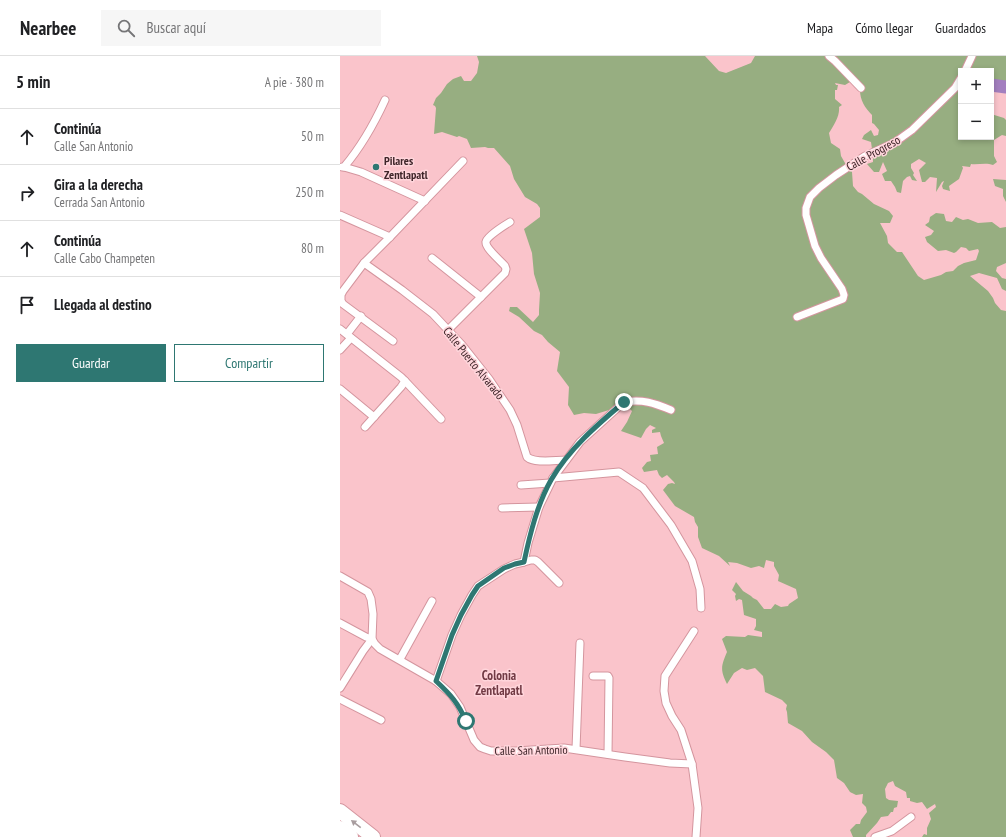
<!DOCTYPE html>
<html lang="es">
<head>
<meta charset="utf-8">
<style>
	body { margin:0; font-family:"PT Sans Narrow",sans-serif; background:#f6f6f6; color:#202124 }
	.controls { position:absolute; right:12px; top:12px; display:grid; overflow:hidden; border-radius:0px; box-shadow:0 2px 6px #0003 }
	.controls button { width:36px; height:36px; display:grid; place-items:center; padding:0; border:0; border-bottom:1px solid #e0e0e0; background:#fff; color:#202124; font:20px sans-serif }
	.stop { position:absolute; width:12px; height:12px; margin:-9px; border:3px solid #2e7772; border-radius:50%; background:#fff }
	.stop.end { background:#2e7772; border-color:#fff; box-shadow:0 1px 4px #0008 }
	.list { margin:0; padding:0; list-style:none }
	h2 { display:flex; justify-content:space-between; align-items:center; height:52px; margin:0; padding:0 16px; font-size:17px }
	h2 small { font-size:13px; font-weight:400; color:#757577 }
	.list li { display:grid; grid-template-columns:26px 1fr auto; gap:12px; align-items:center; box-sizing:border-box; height:56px; padding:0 16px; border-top:1px solid #e0e0e0 }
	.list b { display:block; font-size:15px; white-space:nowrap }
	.list p { margin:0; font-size:13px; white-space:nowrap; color:#757577 }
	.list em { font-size:13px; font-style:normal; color:#757577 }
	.actions { display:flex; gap:8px; padding:12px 16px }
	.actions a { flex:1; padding:9px 0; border:1px solid #2e7772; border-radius:0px; text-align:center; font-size:14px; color:#2e7772 }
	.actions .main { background:#2e7772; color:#fff }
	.icon { flex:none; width:22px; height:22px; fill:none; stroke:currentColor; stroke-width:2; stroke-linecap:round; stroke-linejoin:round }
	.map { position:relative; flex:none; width:666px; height:781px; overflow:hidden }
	header { display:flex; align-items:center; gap:24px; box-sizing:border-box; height:56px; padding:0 20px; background:#fff; border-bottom:1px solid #e0e0e0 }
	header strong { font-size:19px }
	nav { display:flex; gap:22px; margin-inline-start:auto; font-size:14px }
	.search { width:280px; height:36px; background:#f6f6f6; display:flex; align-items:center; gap:10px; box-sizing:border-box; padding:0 14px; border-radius:0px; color:#757577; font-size:15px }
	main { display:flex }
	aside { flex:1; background:#fff }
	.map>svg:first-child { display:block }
	.green { fill:#97ae81 }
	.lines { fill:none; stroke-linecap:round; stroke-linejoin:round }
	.river { stroke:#a37fbf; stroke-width:13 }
	.street-casing { stroke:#d4959e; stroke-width:9 }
	.highway-casing { stroke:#d4959e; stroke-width:16 }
	.street { stroke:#fff; stroke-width:7 }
	.highway { stroke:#fff; stroke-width:14 }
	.oneway { fill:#a89d9f }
	.route { stroke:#2e7772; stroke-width:5 }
	.poi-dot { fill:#2e7772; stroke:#ffd5db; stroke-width:1.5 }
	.labels { text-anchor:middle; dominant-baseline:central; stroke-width:3; stroke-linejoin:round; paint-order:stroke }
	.street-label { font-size:12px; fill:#3e2529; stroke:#ffd5db }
	.poi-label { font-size:12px; font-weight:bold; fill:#3e2529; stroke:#ffd5db; text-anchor:start }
	.neighbourhood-label { font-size:13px; font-weight:bold; fill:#713a44; stroke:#ffd5db }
</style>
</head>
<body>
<header>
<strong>Nearbee</strong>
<div class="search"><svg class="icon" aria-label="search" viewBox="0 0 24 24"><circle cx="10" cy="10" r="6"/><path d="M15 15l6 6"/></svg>Buscar aquí</div>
<nav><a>Mapa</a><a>Cómo llegar</a><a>Guardados</a></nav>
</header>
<main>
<aside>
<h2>5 min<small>A pie · 380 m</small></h2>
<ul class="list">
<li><svg class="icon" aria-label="ahead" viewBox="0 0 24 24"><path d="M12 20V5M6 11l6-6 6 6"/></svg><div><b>Continúa</b><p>Calle San Antonio</p></div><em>50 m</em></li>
<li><svg class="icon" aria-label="right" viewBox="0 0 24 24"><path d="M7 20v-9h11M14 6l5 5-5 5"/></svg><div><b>Gira a la derecha</b><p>Cerrada San Antonio</p></div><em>250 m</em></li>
<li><svg class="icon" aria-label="ahead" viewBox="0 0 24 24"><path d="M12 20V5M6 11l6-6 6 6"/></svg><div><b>Continúa</b><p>Calle Cabo Champeten</p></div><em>80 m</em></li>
<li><svg class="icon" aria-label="arrive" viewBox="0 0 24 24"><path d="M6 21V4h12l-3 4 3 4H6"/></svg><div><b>Llegada al destino</b></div></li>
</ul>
<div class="actions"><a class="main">Guardar</a><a>Compartir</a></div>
</aside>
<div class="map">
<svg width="666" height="781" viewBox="0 0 666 781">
	<rect width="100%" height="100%" fill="#fac4cb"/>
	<g class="green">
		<path d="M 137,0 L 365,0 L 379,15 L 386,17 L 411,7 L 415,0 L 666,0 L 666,34 L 658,34 L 651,37 L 651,23 L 653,19 L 651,17 L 651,15 L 648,15 L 646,13 L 642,15 L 621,15 L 621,81 L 651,81 L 651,58 L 664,62 L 666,64 L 666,80 L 662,79 L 654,84 L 654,100 L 657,106 L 653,109 C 646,106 638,109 631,108 L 630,111 L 622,110 L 623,112 L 619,123 L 609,130 L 610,135 L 603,133 L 602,130 L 604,125 L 602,126 L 596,136 L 597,122 L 590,121 L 585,126 L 582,126 L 579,114 L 586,107 L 579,103 L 571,108 L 571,112 L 574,117 L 573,119 L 577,125 L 572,124 L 570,120 L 567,121 L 563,125 L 561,137 L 557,136 L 555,131 L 551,125 L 545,125 L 542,118 L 547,115 L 543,106 L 539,116 L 534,116 L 527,108 L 533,106 L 533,100 L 531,86 L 522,83 L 524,79 L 531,74 L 534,80 L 538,79 L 539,74 L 534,68 L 532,67 L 532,59 C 525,52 520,44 520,34 L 510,26 L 505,29 L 495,27 L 496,29 L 498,29 L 497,34 L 495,34 L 495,43 L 502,49 L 499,51 C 500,60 494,69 489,77 L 491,87 L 500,93 L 501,100 L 505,107 L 512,116 L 513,130 L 518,136 L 522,138 L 534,148 L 549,155 L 553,160 L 550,167 L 540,167 L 547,180 L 548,187 L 557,196 L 562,196 L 578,220 L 584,224 L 601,219 L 606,216 L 613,215 L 618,210 L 624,207 L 636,204 L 639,195 L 638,193 L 629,195 L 626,192 L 621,191 L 616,196 L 614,197 L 606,194 L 598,195 L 587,186 L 585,181 L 591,179 L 594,175 L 585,169 L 589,166 L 590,161 L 596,157 L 604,158 L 606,165 L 612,166 L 616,161 L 623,164 L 628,163 L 638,167 L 652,166 L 660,172 L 666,171 L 666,207 L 657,211 L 656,215 L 662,222 L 666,223 L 666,235 L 662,233 L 657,222 L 639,217 L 630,220 L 648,235 L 653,242 L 655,247 L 661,254 L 666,255 L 666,781 L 582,781 L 584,778 L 587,779 L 587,772 L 591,763 L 589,757 L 596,751 L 595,748 L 587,753 L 582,746 L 577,747 L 570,745 L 570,742 L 567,742 L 566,736 L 555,730 L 553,725 L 548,727 L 545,733 L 546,742 L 549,744 L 558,745 L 557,751 L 554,752 L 553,756 L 551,756 L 548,760 L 541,761 L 537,767 L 526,779 L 526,781 L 513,781 L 510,774 L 516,768 L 520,768 L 521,764 L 527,756 L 526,751 L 522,747 L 523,738 L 516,739 L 510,736 L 504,727 L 497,722 L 494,704 L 486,696 L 472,686 L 462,675 L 448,667 L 447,656 L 446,653 L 447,649 L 442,644 L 425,636 L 423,620 L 415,612 L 407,614 L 402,612 L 394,617 L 387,628 C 380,614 381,610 387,596 L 382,583 L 386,580 L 405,581 L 408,579 L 422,581 L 422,576 L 414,574 L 416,570 L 416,563 L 404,559 L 402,544 L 399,543 L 396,545 L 395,540 L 396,538 L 392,534 L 396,526 L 403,535 L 411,540 L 413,542 L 417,544 L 424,553 L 431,553 L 435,548 L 441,551 L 448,550 L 449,548 L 458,542 L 456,533 L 438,525 L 439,519 L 434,510 L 434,506 L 426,504 L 424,512 L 419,510 L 411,512 L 397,507 L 388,506 L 390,510 L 379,500 L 362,492 L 358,481 L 358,471 L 355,466 L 354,461 L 335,450 L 323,434 L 328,428 L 332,427 L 335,428 L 334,426 L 327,419 L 322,422 L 319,419 L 317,414 L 304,416 L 302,412 L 307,406 L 311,405 L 310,399 L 318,398 L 317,391 L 324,387 L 321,380 L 320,376 L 312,377 L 312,374 L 316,372 L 310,369 L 306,373 L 301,382 L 281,375 L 287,366 L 292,355 L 287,350 L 276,351 L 269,354 L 256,358 L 244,357 L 234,359 L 228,349 L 229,331 L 217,315 L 220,296 L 208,286 L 202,279 L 194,275 L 179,261 L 169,255 L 170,251 L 177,251 L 193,266 L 199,259 L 199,254 L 200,237 L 194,218 L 192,197 L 184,173 L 200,161 L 200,152 L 197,148 L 185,141 L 174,123 L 170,110 L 154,92 L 148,92 L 145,91 L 131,92 L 127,83 L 119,80 L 117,81 L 102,76 L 94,78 L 96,52 L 95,50 L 93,49 L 96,42 L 101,37 L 107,28 L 113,23 L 121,20 L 124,25 L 131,25 L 137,17 L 139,6 Z"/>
		<path d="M 653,123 L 666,124 L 666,146 L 663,140 L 663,133 L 655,130 Z"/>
	</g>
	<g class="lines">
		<path class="river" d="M 651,29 L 666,31"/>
		<g class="street-casing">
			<g id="street">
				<path d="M 489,0 L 495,5 L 521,32"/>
				<path d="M 625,15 L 632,0"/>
				<path d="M 2,111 L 4,111 C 21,91 34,68 45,44"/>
				<path d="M 4,111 L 21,116 L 85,145"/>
				<path d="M 0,159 L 50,181"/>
				<path d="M 92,202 L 141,241"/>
				<path d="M 24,207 L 62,234 L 93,258 L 122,289 L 149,323 L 170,354 L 177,369 L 187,401 C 195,408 215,404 226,404"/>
				<path d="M 457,261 L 503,243 L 504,239 L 502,233 L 481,202 L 475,190 L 466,159 L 466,152 L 470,141 L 479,132 L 496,119 L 525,100 L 554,87 L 572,74 L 615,32 L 621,22"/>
				<path d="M 0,273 L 61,321 L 65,325 L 61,331 L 25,371"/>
				<path d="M 108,274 L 165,217 L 166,213 L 165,210 C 161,205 145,192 146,186 C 146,181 165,169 170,166"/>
				<path d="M 7,278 L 21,260"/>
				<path d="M 53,285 L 3,248 L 1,245 L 1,239 L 3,235 L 24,207 L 50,181 L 123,105"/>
				<path d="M 0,294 L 11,282"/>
				<path d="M 65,325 L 101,363"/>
				<path d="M 0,333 L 34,361"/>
				<path d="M 213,422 L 279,416 L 303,432 L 331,469 L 352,505 L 360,533 L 361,552"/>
				<path d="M 181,429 L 210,427"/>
				<path d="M 162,452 L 199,451"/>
				<path d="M 184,506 L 191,504 L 195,504 L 198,506 L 219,527"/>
				<path d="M 0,520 L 28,536 L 31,543 L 33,558 L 32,583 L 35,588 L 40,593 L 96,625 L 111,638 L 120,651 L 134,684 L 140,691 L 145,693 L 151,695 L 176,695 L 224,692 L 285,701 L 330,707 L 352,708"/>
				<path d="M 0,567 L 26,581 L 32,583 L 23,595 L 0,632"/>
				<path d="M 354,575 L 325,620 L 324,635 L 326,647 L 332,660 L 341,674 L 352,708 L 358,752 L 356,781"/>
				<path d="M 60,603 L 92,545"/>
				<path d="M 253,620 L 268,620 L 269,622 L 268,698"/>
				<path d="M 96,625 L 112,579 L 121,559 L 132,539 L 138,530 L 164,513 L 175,508 L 184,506 L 188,487 L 199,451 L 213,422 L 240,386 L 284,346 C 303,343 314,347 331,354"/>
				<path d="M 0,643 L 41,664"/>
				<path d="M 236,693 L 240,587"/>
				<path d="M 535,781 L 552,775 L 571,761"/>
			</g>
		</g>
		<g class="highway-casing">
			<g id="highway">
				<path d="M 0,755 L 33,781"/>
				<path d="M 0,772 L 11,781"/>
			</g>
		</g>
		<use href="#street" class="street"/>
		<use href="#highway" class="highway"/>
	</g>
	<defs><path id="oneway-solid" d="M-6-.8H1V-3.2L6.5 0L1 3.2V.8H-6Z"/></defs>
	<use class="oneway" href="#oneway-solid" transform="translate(16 768) rotate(-142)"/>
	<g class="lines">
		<path class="route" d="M 126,665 C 118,647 111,639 96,625 L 112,579 L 121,559 L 132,539 L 138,530 L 164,512 L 175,508 L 184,506 C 190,478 197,449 211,424 C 229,393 257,369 284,346"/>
	</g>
	<circle class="poi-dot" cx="36" cy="111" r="4"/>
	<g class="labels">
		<g class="street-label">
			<text transform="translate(533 97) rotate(-29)">Calle Progreso</text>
			<text transform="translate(134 307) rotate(51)">Calle Puerto Alvarado</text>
			<text transform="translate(191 694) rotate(-1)">Calle San Antonio</text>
		</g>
		<g class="poi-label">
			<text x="44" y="104">Pilares<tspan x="44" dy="14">Zentlapatl</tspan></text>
		</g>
		<g class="neighbourhood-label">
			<text x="159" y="619">Colonia<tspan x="159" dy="15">Zentlapatl</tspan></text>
		</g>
	</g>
</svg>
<div class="controls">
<button>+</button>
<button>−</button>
</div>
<div class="stop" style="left:126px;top:665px"></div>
<div class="stop end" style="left:284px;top:346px"></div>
</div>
</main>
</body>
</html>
